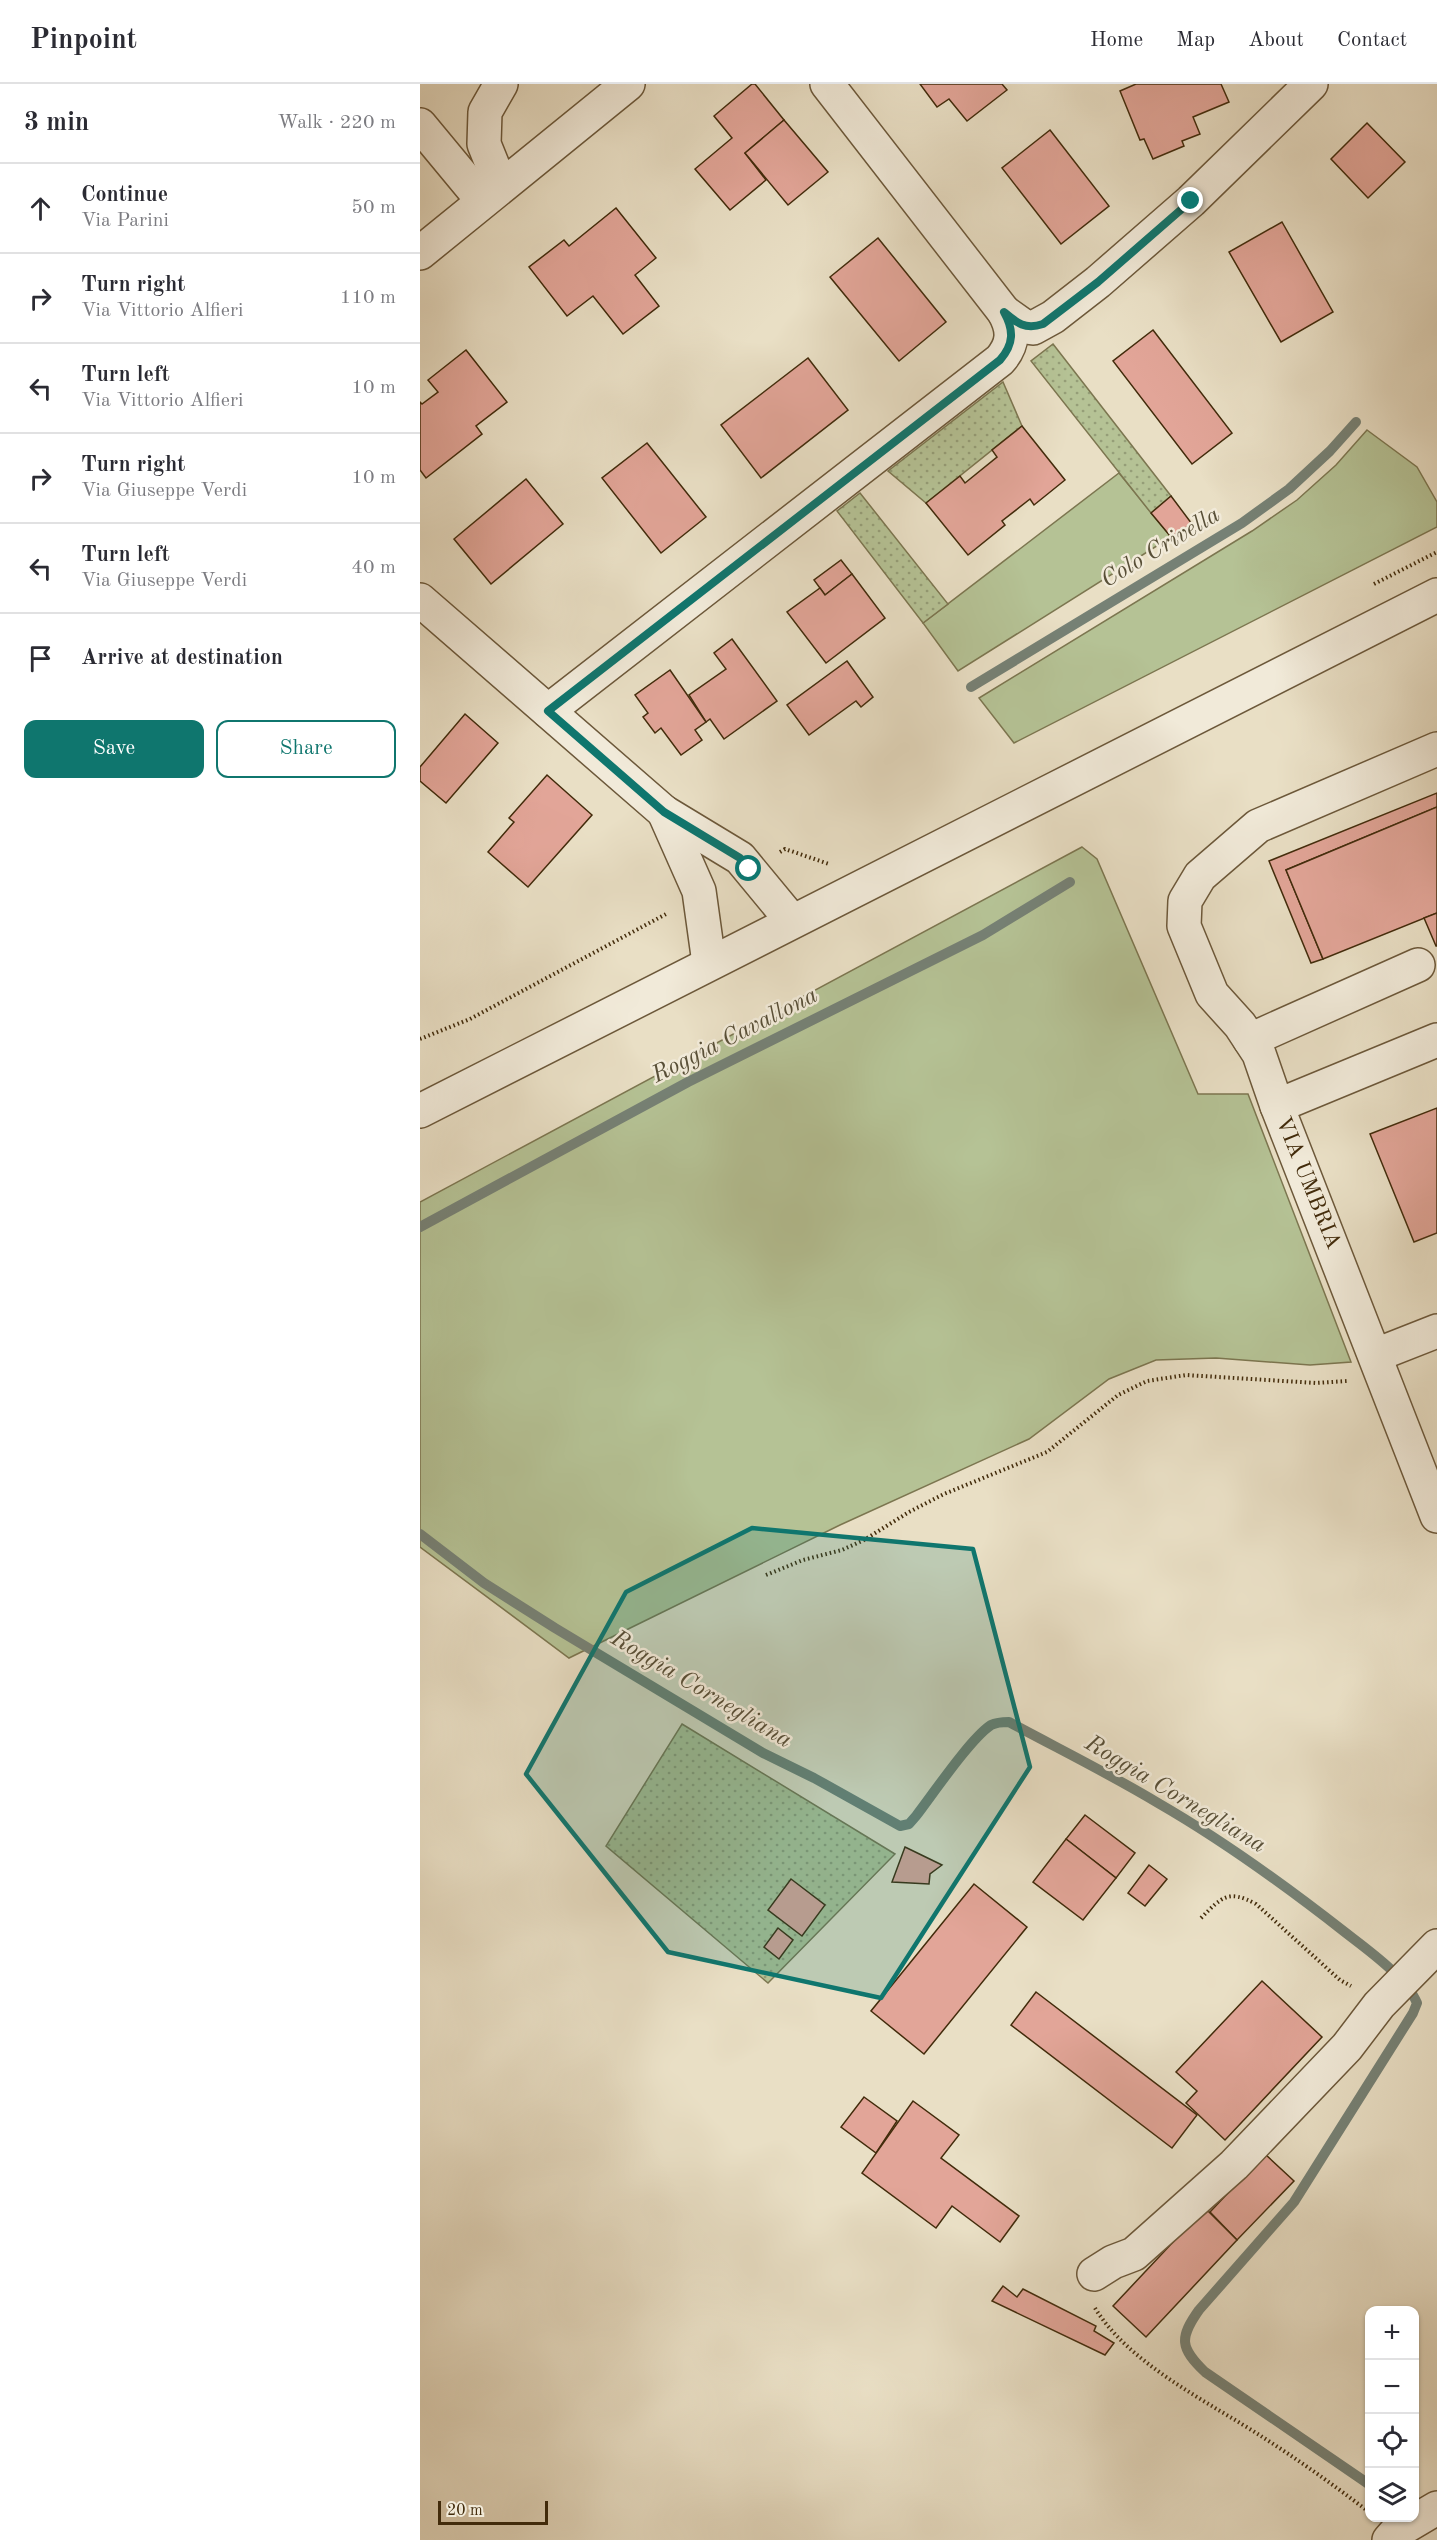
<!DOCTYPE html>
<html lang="en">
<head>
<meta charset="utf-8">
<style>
	body { margin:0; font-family:"Old Standard TT",serif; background:#f2f2f3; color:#2b2b33 }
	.controls { position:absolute; right:18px; bottom:18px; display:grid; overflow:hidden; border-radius:12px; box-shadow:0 2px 4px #0004 }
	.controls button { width:54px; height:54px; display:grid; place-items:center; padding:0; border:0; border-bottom:2px solid #e1e1e2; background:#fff; color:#2b2b33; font:30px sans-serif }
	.scale { position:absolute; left:18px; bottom:15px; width:110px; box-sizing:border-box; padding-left:6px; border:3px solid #422b0b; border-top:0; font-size:16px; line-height:21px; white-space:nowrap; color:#422b0b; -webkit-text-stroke:4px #f1ead9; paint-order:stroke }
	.stop { position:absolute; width:18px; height:18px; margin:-14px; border:4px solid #0f766e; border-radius:50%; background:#fff }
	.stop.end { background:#0f766e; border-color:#fff; box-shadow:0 2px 6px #0008 }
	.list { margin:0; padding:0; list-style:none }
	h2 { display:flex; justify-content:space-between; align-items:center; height:78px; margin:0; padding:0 24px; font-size:26px }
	h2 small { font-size:20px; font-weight:400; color:#7c7c81 }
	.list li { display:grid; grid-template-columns:39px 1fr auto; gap:18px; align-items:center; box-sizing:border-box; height:90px; padding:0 24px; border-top:2px solid #e1e1e2 }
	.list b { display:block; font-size:22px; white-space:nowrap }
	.list p { margin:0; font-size:20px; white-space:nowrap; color:#7c7c81 }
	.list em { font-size:20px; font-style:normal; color:#7c7c81 }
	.actions { display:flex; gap:12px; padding:18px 24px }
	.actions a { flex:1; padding:14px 0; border:2px solid #0f766e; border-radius:12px; text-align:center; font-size:21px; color:#0f766e }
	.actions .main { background:#0f766e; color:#fff }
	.icon { flex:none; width:33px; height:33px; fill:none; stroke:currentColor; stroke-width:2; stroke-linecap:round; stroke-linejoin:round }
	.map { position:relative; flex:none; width:1017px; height:2456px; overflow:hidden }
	header { display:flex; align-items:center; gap:36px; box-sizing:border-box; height:84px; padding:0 30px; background:#fff; border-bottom:2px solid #e1e1e2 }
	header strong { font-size:28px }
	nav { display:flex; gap:33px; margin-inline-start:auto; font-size:21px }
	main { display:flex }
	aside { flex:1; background:#fff }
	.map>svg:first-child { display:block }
	.grass { fill:#b5c295; stroke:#7c7650; stroke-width:1.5 }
	.garden { fill:url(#garden-dots); stroke:#7c7650; stroke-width:1.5 }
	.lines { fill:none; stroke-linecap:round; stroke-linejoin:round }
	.stream { stroke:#768175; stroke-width:10 }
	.building { fill:#e2a598; stroke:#422b0b; stroke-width:1.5 }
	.minor-casing { stroke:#6c583a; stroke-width:36 }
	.path { stroke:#422b0b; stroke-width:4; stroke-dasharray:1.5 3; stroke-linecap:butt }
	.minor { stroke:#f1ead9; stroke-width:33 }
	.route { stroke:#0f766e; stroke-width:8 }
	.marked { fill:#0f766e; fill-opacity:0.2; stroke:#0f766e; stroke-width:4.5; stroke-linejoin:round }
	.labels { text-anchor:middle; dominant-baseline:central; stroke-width:5; stroke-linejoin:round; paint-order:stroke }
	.street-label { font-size:22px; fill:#422b0b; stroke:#f1ead9 }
	.water-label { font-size:24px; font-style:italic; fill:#584f37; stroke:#f1ead9 }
</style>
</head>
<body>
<header>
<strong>Pinpoint</strong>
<nav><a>Home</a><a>Map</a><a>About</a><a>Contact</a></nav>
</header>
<main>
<aside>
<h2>3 min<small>Walk · 220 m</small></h2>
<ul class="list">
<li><svg class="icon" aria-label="ahead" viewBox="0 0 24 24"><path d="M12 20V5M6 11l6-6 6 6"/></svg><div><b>Continue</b><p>Via Parini</p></div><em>50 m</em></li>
<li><svg class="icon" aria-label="right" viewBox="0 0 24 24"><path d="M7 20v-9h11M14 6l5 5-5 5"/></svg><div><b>Turn right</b><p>Via Vittorio Alfieri</p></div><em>110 m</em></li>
<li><svg class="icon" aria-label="left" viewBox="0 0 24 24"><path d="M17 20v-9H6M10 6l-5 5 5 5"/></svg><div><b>Turn left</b><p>Via Vittorio Alfieri</p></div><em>10 m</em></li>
<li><svg class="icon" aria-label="right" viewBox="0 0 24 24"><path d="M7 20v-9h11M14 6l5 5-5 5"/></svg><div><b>Turn right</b><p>Via Giuseppe Verdi</p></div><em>10 m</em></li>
<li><svg class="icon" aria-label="left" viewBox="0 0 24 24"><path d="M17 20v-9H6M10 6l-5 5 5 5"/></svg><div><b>Turn left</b><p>Via Giuseppe Verdi</p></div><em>40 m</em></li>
<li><svg class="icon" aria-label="arrive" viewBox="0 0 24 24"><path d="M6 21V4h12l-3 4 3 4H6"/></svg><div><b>Arrive at destination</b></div></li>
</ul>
<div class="actions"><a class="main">Save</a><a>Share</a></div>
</aside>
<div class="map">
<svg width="1017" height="2456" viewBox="0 0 1017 2456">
	<defs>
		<pattern id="garden-dots" width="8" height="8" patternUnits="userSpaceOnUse" patternTransform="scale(1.5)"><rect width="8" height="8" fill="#b5c295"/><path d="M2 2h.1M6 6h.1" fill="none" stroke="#959e78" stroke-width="1.8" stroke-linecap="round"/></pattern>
	</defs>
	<rect width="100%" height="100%" fill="#e9dfc5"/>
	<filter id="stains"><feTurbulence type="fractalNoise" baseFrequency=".00333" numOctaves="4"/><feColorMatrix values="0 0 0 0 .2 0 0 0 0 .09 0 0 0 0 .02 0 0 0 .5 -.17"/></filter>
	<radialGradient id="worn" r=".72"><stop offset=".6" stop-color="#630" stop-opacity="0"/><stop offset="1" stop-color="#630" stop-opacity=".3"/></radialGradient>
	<g class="grass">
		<path d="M 947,346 L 997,383 L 1017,418 L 1017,443 L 594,659 L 559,614 L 832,447 L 877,416 L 916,381 Z"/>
		<path d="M 699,389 L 751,453 L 538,587 L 503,539 Z"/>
		<path d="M 662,763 L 677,775 L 778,1010 L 828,1010 L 931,1278 L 890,1281 L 796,1274 L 736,1276 L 689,1295 L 609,1355 L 420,1441 L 149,1574 L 0,1463 L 0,1118 Z"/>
	</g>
	<g class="garden">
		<path d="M 633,260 L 751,412 L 731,429 L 611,277 Z"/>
		<path d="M 583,298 L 602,342 L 506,419 L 468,387 Z"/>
		<path d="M 440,409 L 528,520 L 503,539 L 417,427 Z"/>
		<path d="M 262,1640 L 475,1770 L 348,1899 L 186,1762 Z"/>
	</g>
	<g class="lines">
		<g class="stream">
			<path d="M 551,603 L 822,439 L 869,405 L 910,367 L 936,338"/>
			<path d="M 0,1143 L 268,998 L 563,851 L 650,798"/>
			<path d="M 0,1450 L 64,1499 L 135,1544 L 343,1669 L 394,1694 L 480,1742 L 489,1740 L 496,1732 C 513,1710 550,1655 571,1641 C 577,1638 582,1638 589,1638 C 639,1665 690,1690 738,1719 C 804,1757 866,1802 926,1849 C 948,1866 986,1893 997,1919 L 993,1929 L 874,2118 L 779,2226 C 759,2254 760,2264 785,2288 L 950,2401"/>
		</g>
	</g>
	<g class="building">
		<path d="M 332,0 L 335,0 L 364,36 L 325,69 L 346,96 L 310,126 L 275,85 L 312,54 L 294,32 Z"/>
		<path d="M 500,0 L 582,0 L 587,6 L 547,37 L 529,15 L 517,23 Z"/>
		<path d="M 716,0 L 801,0 L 809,18 L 773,33 L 780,50 L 762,57 L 764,62 L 733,75 L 724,55 L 720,56 L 700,7 Z"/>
		<path d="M 364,36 L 408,88 L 368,121 L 325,69 Z"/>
		<path d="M 947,39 L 985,78 L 948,114 L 911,75 Z"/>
		<path d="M 630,46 L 689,122 L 641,160 L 582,84 Z"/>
		<path d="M 196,124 L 236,174 L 215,191 L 239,222 L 203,250 L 173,212 L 147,232 L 109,183 L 144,156 L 149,162 Z"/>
		<path d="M 862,138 L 913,228 L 861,258 L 809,168 Z"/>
		<path d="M 458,154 L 526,238 L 479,277 L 410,193 Z"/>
		<path d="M 733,246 L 812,349 L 772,380 L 693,277 Z"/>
		<path d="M 46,266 L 87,318 L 56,342 L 62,350 L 6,394 L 0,386 L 0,318 L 2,320 L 18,308 L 8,296 Z"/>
		<path d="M 388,274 L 428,326 L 341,394 L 301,341 Z"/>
		<path d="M 602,342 L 645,396 L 614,421 L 610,415 L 582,437 L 585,441 L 548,471 L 506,419 L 540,392 L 545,399 L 577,373 L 572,366 Z"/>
		<path d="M 227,359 L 286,433 L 241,469 L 182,394 Z"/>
		<path d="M 106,395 L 143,440 L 71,500 L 34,455 Z"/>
		<path d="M 751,412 L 772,440 L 751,453 L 731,429 Z"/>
		<path d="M 421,476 L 432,490 L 405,511 L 394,496 Z"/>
		<path d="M 432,490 L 465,534 L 406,579 L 367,528 L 400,504 L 405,511 Z"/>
		<path d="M 312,555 L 357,617 L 304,655 L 290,635 L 286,638 L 269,611 L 306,585 L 294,569 Z"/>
		<path d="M 427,577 L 453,613 L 441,623 L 436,617 L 389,651 L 367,621 Z"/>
		<path d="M 250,586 L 286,638 L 275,646 L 282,656 L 261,671 L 241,644 L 235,649 L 223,633 L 228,629 L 215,611 Z"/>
		<path d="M 45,630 L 78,659 L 26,719 L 0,697 L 0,683 Z"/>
		<path d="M 127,691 L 172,731 L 108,803 L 68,768 L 94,738 L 89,734 Z"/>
		<path d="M 1017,709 L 1017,723 L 866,786 L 903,875 L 891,879 L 849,777 Z"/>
		<path d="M 1017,723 L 1017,829 L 903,875 L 866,786 Z"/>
		<path d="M 1017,829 L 1017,862 L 1016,862 L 1004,834 Z"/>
		<path d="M 1017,1024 L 1017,1149 L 994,1158 L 950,1050 Z"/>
		<path d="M 665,1731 L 715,1769 L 696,1794 L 646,1755 Z"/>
		<path d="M 646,1755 L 696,1794 L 663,1836 L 613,1798 Z"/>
		<path d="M 485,1763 L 522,1781 L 510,1790 L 509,1800 L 472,1798 Z"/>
		<path d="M 729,1781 L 747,1795 L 725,1822 L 708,1809 Z"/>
		<path d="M 371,1795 L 405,1821 L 382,1852 L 348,1826 Z"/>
		<path d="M 554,1800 L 607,1843 L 504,1970 L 451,1927 Z"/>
		<path d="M 358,1844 L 373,1856 L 359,1875 L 344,1863 Z"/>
		<path d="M 842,1897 L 902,1953 L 805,2056 L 766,2019 L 777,2007 L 756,1988 Z"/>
		<path d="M 616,1908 L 777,2031 L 752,2064 L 591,1941 Z"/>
		<path d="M 444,2013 L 477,2037 L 456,2069 L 421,2043 Z"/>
		<path d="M 493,2017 L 539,2051 L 521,2074 L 599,2132 L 580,2158 L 532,2122 L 516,2144 L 442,2089 Z"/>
		<path d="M 845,2070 L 874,2097 L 817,2156 L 790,2128 Z"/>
		<path d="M 785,2124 L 817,2156 L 726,2253 L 693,2222 Z"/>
		<path d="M 583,2202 L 597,2213 L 603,2205 L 676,2242 L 674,2247 L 694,2259 L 685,2271 L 572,2217 Z"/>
	</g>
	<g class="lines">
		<g class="minor-casing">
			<g id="minor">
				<path d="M 81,0 L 65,28 L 64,60 L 81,102"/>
				<path d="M 0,41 L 63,117"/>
				<path d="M 0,169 L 208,0"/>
				<path d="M 584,228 L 605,243 L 613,244 L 633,233 L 678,198 L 771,117 L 891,0"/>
				<path d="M 0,516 L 244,728 L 320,774 L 372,837"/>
				<path d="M 128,627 L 580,276 C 594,260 594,246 584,228 L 407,0"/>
				<path d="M 244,728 L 279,807 L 289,879"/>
				<path d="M 830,956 L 998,881"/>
				<path d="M 1017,956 L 857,1022 L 1017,1432"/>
				<path d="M 857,1022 L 839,970 L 820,941 L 792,910 L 764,842 L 765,817 L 780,792 L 838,742 L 1017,665"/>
				<path d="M 0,1027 L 1017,511"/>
				<path d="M 956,1271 L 1017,1247"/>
				<path d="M 674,2190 L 693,2178 L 714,2170 L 814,2081 L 927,1963 L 959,1921 L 1017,1862"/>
				<path d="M 969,2456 L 976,2448 L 1017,2424"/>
			</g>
		</g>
		<g class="path">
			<path d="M 954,500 L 1017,468"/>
			<path d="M 360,768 L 365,765 L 409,780"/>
			<path d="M 0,955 L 50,935 L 248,829"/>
			<path d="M 346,1491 L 383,1476 L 422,1466 L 444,1456 L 489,1428 L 524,1410 L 627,1368 L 698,1311 L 727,1297 L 766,1291 L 896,1299 L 927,1297"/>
			<path d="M 781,1834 C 802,1813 808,1805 836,1820 L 920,1896 L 931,1902"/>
			<path d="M 675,2224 C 710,2281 789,2318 844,2354 C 880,2377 915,2402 949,2428"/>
		</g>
		<use href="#minor" class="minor"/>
	</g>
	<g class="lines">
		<path class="route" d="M 329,785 L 320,774 L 244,728 L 128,627 L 580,276 C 594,260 594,246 584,228 C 597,239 605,246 623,240 L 678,198 L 771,117"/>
	</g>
	<path class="marked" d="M 332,1444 L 553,1465 L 610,1683 L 461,1914 L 248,1868 L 106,1690 L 206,1508 Z"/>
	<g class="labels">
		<g class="street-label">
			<text transform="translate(888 1099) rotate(68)">VIA UMBRIA</text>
		</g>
		<g class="water-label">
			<text transform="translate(741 464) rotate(-31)">Colo Crivella</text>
			<text transform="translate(315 952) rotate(-27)">Roggia Cavallona</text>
			<text transform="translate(281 1606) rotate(31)">Roggia Cornegliana</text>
			<text transform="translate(755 1711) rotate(31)">Roggia Cornegliana</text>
		</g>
	</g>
	<rect width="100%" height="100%" filter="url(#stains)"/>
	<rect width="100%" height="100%" fill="url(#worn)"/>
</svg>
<div class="controls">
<button>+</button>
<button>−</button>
<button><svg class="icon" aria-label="locate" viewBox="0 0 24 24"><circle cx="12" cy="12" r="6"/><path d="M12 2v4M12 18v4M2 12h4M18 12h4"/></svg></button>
<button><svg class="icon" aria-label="layers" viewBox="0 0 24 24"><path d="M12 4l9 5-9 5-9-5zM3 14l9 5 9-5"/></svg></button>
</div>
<div class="scale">20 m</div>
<div class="stop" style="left:329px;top:785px"></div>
<div class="stop end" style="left:771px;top:117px"></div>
</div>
</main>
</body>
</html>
